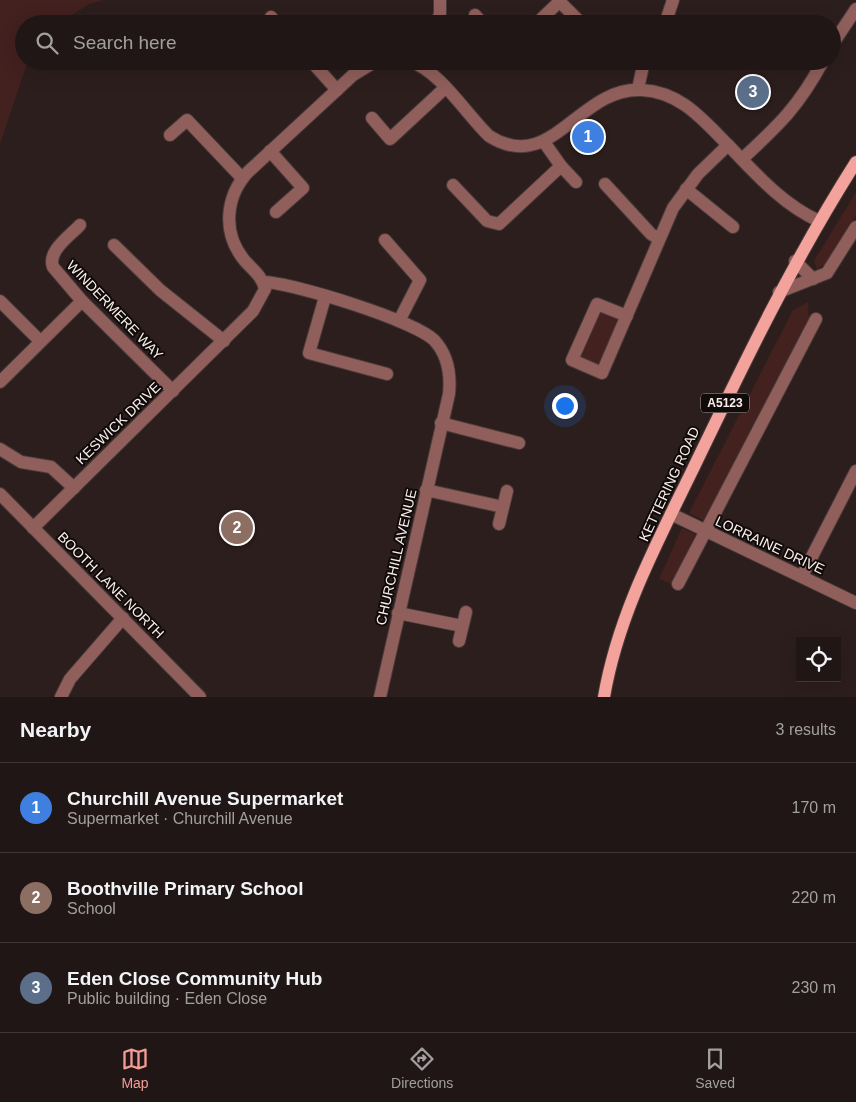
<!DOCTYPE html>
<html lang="en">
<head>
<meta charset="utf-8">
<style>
	body { margin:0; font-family:Arial,sans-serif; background:#291f1f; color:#f1f3f6 }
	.controls { position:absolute; right:15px; bottom:15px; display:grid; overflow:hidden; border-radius:0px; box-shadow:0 5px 20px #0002 }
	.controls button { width:45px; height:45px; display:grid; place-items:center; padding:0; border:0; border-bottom:1px solid #3e3535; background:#211616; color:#f1f3f6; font:25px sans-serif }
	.you { position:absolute; left:564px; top:405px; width:18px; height:18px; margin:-12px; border:4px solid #fff; border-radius:50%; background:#1a73e8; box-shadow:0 0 0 8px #1a73e833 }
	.badge { display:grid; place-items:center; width:32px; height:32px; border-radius:50%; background:#f59c95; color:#fff; font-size:16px; font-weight:700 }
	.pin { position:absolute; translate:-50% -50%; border:2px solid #fff; box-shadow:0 1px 5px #0006 }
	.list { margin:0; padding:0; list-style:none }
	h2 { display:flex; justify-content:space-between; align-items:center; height:65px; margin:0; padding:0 20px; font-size:21px }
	h2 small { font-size:16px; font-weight:400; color:#a29fa1 }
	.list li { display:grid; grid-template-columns:32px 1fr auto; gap:15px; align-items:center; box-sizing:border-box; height:90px; padding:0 20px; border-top:1px solid #3e3535 }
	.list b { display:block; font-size:19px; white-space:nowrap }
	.list p { margin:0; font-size:16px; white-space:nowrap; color:#a29fa1 }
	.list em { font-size:16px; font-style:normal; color:#a29fa1 }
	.icon { flex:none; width:28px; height:28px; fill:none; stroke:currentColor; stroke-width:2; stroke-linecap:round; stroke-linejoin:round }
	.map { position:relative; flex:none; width:856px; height:697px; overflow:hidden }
	.search { position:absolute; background:#211616; box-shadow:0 5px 20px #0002; left:15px; right:15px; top:15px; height:55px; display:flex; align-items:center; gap:12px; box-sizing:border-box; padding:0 18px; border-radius:28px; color:#a29fa1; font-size:19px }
	.sheet { height:335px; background:#211616 }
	nav { display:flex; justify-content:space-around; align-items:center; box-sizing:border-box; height:70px; border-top:1px solid #3e3535; background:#211616; font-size:14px; color:#a29fa1 }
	nav a { display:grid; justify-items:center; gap:2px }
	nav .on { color:#f59c95 }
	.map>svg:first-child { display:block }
	.green { fill:#42211f }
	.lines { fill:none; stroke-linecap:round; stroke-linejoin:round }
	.minor-casing { stroke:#493b3a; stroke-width:14 }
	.major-casing { stroke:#493b3a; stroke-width:14 }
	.minor { stroke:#905f5b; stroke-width:12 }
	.major { stroke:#f3a29c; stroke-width:12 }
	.labels { text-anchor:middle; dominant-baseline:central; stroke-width:4; stroke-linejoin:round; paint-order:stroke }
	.shield { fill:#100a09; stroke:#b3aaa9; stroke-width:1 }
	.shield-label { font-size:12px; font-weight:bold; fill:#f9efee }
	.street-label { font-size:14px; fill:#f9efee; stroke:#100a09 }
</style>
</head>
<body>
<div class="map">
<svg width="856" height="697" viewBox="0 0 856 697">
	<rect width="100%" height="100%" fill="#2c1e1d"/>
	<g class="green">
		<path d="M 0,0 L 103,0 L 87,5 L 59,24 L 24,24 L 24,61 L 28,61 L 0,144 Z"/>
		<path d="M 856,192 L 856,216 L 825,264 L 817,269 L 814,261 Z"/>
		<path d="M 808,302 L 809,319 L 705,521 L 689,513 L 793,310 Z"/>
		<path d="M 601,312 L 615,317 L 618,324 L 599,364 L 595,366 L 580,356 L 598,313 Z"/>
		<path d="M 682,528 L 695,534 L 673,585 L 659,579 Z"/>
	</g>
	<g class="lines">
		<g class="minor-casing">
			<g id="minor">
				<path d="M 558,0 L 582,24"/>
				<path d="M 475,15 L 483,24"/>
				<path d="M 271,17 L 277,24"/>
				<path d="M 437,24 L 440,13 L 440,0"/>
				<path d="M 536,24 L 559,2"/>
				<path d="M 665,24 L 673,0"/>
				<path d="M 832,45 L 856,9"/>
				<path d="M 311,61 L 337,90"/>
				<path d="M 410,61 C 440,71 466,114 489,136 C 552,176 579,86 642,90 C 681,92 703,120 729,146 C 756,174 782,204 819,221"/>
				<path d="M 638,89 L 644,61"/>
				<path d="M 372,118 L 390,139 L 445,88"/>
				<path d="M 170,135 L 187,120 L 242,178"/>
				<path d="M 544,142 L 561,166 L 576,182"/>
				<path d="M 270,151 L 303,188 L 276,212"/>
				<path d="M 742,159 C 779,125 799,106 823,61"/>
				<path d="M 605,184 L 651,234 L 659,239"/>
				<path d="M 453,185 L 487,221 L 499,224 L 561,166"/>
				<path d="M 686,189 L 733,227"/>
				<path d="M 80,225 C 70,236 47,251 53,267 L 82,301 L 173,391"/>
				<path d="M 385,240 L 420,280 L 399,321"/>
				<path d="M 114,245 L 160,290 L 224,341"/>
				<path d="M 795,261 L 813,279"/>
				<path d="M 264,282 C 293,283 413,320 434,340 C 448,355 451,374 449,394 L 380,697"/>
				<path d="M 779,292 L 827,273 L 856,227"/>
				<path d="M 325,297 L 309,353 L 387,374"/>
				<path d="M 0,301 L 40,341"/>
				<path d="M 627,316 L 597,304 L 572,360 L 602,373 L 673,208 L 698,174 L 728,145"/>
				<path d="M 0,382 L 82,301"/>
				<path d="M 441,423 L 519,443"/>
				<path d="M 0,449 L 21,462 L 51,467 L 74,488"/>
				<path d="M 426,490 L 503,507"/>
				<path d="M 0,494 L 200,697"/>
				<path d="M 671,514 L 856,603"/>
				<path d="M 499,524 L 507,491"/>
				<path d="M 33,528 L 253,311 L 265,289 C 262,276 253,270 245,261 C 222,234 225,197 248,172 L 353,75 L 376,61"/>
				<path d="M 802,576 L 856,471"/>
				<path d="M 678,584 L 816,319"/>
				<path d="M 398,613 L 462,626"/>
				<path d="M 459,641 L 466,612"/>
				<path d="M 61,697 L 70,679 L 123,618"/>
			</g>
		</g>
		<g class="major-casing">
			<path id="major" d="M 604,697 C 618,615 657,543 693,469 C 744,363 793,261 856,162"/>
		</g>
		<use href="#minor" class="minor"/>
		<use href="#major" class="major"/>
	</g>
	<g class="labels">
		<rect class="shield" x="701" y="393.5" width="48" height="19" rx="4"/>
		<g class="shield-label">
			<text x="725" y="403">A5123</text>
		</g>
		<g class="street-label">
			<text transform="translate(115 310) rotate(46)">WINDERMERE WAY</text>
			<text transform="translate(118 423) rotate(-44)">KESWICK DRIVE</text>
			<text transform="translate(669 484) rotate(-65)">KETTERING ROAD</text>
			<text transform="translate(770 545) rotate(25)">LORRAINE DRIVE</text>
			<text transform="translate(396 557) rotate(-77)">CHURCHILL AVENUE</text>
			<text transform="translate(111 585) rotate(45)">BOOTH LANE NORTH</text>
		</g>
	</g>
</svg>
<div class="controls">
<button><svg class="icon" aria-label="locate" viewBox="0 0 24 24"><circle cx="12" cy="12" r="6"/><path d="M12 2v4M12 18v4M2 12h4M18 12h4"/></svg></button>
</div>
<div class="you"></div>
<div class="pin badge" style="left:588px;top:137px;background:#3f7fe0">1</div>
<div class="pin badge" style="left:237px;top:528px;background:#8d6e63">2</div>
<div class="pin badge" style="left:753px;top:92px;background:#5c6f8a">3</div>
<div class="search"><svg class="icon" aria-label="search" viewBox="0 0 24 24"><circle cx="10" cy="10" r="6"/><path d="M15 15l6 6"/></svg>Search here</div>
</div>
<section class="sheet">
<h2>Nearby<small>3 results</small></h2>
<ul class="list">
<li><span class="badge" style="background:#3f7fe0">1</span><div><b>Churchill Avenue Supermarket</b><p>Supermarket · Churchill Avenue</p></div><em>170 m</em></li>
<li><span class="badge" style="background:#8d6e63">2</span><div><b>Boothville Primary School</b><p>School</p></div><em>220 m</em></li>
<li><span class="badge" style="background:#5c6f8a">3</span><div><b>Eden Close Community Hub</b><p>Public building · Eden Close</p></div><em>230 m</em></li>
</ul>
</section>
<nav>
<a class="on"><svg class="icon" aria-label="map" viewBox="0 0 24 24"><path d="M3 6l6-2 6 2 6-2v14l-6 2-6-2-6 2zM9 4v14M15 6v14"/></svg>Map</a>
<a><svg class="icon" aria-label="directions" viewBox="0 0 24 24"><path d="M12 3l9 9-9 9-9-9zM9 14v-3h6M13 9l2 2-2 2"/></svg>Directions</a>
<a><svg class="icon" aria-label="saved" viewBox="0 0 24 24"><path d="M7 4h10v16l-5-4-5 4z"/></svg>Saved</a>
</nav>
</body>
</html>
